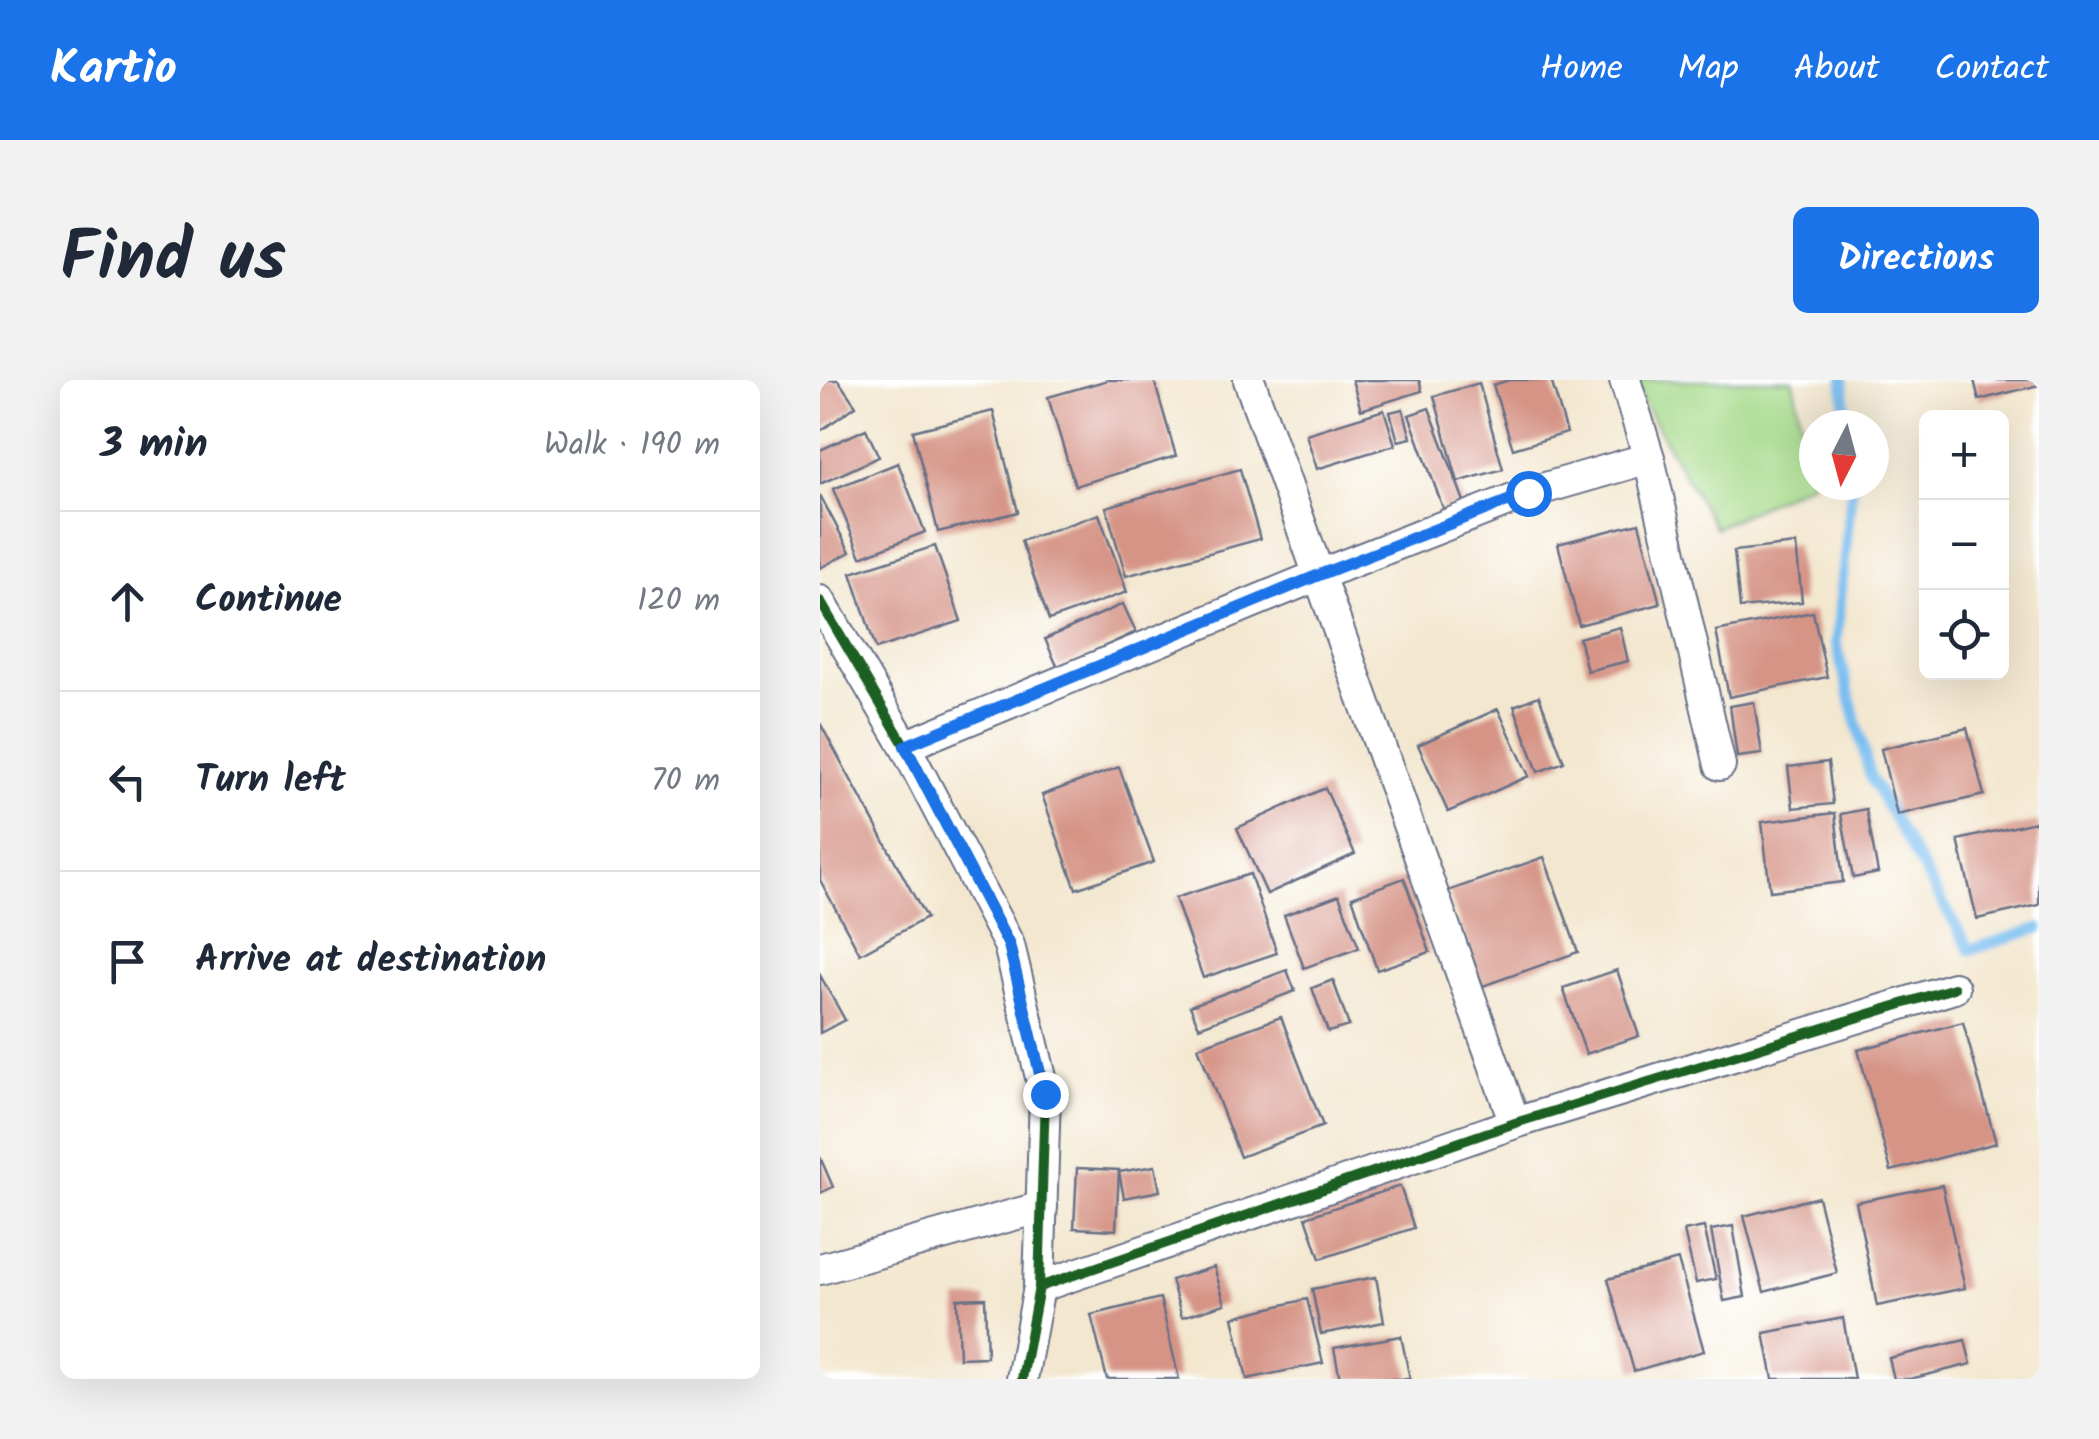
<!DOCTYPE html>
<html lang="en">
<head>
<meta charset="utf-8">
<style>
	body { margin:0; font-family:Kalam,sans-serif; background:#f2f2f3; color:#1f2937 }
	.controls { position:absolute; right:30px; top:30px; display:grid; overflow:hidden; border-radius:15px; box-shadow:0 10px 40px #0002 }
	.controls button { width:90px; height:90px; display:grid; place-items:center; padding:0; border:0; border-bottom:2px solid #e0e1e3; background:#fff; color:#1f2937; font:50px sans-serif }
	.compass { position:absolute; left:979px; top:30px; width:90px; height:90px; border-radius:50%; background:#fff; box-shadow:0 10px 40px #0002; rotate:186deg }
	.stop { position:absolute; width:30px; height:30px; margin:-22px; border:8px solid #1a73e8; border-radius:50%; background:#fff }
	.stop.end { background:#1a73e8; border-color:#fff; box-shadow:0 2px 10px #0008 }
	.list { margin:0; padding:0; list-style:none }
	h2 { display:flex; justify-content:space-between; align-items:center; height:130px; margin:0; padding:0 40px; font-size:42px }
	h2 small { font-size:32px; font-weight:400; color:#747a83 }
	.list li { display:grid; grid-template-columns:65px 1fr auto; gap:30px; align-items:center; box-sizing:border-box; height:180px; padding:0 40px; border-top:2px solid #e0e1e3 }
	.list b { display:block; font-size:38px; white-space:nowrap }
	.list em { font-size:32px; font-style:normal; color:#747a83 }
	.icon { flex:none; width:55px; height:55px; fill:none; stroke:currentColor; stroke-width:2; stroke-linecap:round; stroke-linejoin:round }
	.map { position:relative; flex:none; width:1219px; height:999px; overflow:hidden; border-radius:15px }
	header { display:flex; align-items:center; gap:60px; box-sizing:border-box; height:140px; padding:0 50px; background:#1a73e8; color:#fff }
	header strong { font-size:48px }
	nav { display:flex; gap:55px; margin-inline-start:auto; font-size:35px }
	.intro { display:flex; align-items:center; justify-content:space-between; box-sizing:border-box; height:240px; padding:0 60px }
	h1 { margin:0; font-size:70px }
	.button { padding:25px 45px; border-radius:15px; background:#1a73e8; color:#fff; font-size:35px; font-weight:700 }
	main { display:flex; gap:60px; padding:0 60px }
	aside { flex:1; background:#fff; border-radius:15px; box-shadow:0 10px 40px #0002 }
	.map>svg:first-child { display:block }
	.green { fill:#a6da8a; stroke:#608474; stroke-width:2.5 }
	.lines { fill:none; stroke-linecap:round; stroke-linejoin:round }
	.stream { stroke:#79bef0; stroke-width:11 }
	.building { fill:#d69487 }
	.street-casing { stroke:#676f86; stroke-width:34 }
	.street { stroke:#fff; stroke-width:30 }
	.cycleway-casing { stroke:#fff; stroke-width:16 }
	.cycleway { stroke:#1b5e20; stroke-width:10 }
	.route { stroke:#1a73e8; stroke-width:12 }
</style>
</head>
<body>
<header>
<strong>Kartio</strong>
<nav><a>Home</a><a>Map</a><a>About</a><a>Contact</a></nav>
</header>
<div class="intro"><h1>Find us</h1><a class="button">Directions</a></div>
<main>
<aside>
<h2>3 min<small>Walk · 190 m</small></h2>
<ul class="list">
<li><svg class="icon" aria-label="ahead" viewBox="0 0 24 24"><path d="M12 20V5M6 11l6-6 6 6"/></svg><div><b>Continue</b></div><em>120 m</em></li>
<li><svg class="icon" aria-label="left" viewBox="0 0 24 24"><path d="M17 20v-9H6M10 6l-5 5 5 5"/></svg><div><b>Turn left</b></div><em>70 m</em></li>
<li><svg class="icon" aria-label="arrive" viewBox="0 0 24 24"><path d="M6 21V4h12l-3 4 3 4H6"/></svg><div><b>Arrive at destination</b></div></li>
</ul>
</aside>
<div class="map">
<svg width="1219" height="999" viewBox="0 0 1219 999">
	<rect width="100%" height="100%" fill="#fff"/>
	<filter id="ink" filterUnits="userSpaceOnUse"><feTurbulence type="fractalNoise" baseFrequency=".01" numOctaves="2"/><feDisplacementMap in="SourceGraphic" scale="20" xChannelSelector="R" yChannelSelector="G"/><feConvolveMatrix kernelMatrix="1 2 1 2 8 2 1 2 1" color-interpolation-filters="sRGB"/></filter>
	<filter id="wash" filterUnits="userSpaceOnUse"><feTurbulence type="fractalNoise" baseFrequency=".0048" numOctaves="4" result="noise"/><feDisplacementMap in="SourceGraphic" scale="40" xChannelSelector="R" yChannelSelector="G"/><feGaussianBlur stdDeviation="2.25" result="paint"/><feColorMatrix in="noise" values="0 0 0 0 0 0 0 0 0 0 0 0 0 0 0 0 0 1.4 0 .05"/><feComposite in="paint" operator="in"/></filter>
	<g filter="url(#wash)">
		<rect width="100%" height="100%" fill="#f3e7cf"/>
		<path class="green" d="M 815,0 L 973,0 L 992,102 L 895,148 L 823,22 Z"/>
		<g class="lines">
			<g class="stream">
				<path d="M 1023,0 L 1027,45"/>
				<path d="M 1032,105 L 1016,263 L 1051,399 L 1150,570 L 1219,548"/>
			</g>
		</g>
		<g id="blocks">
			<g class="building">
				<path d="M 0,0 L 18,0 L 36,26 L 0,51 Z"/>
				<path d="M 288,0 L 334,0 L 356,76 L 255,106 L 228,17 Z"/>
				<path d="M 532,0 L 599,0 L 602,11 L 541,30 Z"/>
				<path d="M 689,0 L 731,0 L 747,53 L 693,69 L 673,5 Z"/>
				<path d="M 1154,0 L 1219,0 L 1219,5 L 1159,20 Z"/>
				<path d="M 659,3 L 683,89 L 638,102 L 614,16 Z"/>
				<path d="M 609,28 L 645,124 L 624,131 L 589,35 Z"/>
				<path d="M 583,29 L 591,58 L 578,61 L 570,32 Z"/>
				<path d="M 564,30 L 575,65 L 497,89 L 486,54 Z"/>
				<path d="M 173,31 L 198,132 L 118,152 L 93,51 Z"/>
				<path d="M 46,49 L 59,77 L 0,104 L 0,70 Z"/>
				<path d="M 78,83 L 105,152 L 41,177 L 13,109 Z"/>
				<path d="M 420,89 L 440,159 L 306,196 L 286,127 Z"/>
				<path d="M 0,115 L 30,172 L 0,188 Z"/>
				<path d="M 279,134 L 307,212 L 229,240 L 201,161 Z"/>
				<path d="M 819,143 L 840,224 L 759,245 L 738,164 Z"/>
				<path d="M 976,164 L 982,222 L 920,228 L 914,171 Z"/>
				<path d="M 115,166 L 141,241 L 56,269 L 31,193 Z"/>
				<path d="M 303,224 L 316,252 L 238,288 L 225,259 Z"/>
				<path d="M 993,232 L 1007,297 L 909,317 L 896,251 Z"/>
				<path d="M 800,247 L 808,281 L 767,291 L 759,258 Z"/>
				<path d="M 719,316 L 744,382 L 718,392 L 694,326 Z"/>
				<path d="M 934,322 L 942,374 L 917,377 L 910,326 Z"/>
				<path d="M 678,329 L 709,396 L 628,432 L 598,365 Z"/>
				<path d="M 0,343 L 106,538 L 40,574 L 0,500 Z"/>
				<path d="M 1147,348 L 1164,415 L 1077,435 L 1061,369 Z"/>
				<path d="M 1008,382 L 1013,424 L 973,428 L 968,387 Z"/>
				<path d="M 299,387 L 334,482 L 256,509 L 222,415 Z"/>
				<path d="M 505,408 L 535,474 L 447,514 L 417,448 Z"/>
				<path d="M 1046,429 L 1058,493 L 1033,498 L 1021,434 Z"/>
				<path d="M 1015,433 L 1023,502 L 950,511 L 942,442 Z"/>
				<path d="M 1219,441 L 1219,525 L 1157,539 L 1138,460 Z"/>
				<path d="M 724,477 L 758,572 L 663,606 L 628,511 Z"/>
				<path d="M 430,494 L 457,573 L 383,598 L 355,518 Z"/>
				<path d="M 584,498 L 610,572 L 557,590 L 532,517 Z"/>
				<path d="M 519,515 L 539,568 L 484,588 L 464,535 Z"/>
				<path d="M 467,590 L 475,611 L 379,647 L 370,626 Z"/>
				<path d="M 797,590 L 819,656 L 766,674 L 743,608 Z"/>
				<path d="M 0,595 L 25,640 L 0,653 Z"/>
				<path d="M 513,600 L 529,646 L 508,652 L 492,608 Z"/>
				<path d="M 461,637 L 503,746 L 420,777 L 378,667 Z"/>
				<path d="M 1143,642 L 1176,763 L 1071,791 L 1038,670 Z"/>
				<path d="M 0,777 L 13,807 L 0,813 Z"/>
				<path d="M 335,786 L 340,811 L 304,818 L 299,792 Z"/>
				<path d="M 257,788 L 299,790 L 296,850 L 254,848 Z"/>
				<path d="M 1122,805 L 1145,908 L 1057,926 L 1036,822 Z"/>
				<path d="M 580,806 L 594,848 L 500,879 L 486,837 Z"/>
				<path d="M 998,817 L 1017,893 L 944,912 L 924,836 Z"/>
				<path d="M 913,846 L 925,917 L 904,921 L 891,850 Z"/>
				<path d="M 884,847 L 896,899 L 876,903 L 864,851 Z"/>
				<path d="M 858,880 L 884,971 L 814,991 L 788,899 Z"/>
				<path d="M 394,887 L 405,924 L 362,937 L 351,900 Z"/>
				<path d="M 556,897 L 564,942 L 501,954 L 492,909 Z"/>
				<path d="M 165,918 L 167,977 L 139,978 L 137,919 Z"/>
				<path d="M 340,918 L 359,999 L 287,999 L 271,935 Z"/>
				<path d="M 487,919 L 503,983 L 427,999 L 413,937 Z"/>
				<path d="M 1023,938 L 1034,999 L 953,999 L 944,953 Z"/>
				<path d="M 581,956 L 590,999 L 520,999 L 514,968 Z"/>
				<path d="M 1145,960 L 1151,984 L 1090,999 L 1074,999 L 1069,978 Z"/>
			</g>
		</g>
	</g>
	<g filter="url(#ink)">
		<use href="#blocks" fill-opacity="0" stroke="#676f86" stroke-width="2.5"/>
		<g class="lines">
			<g class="street-casing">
				<g id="street">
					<path d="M 429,0 L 695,743"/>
					<path d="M 805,0 L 829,78 L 900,385"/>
					<path d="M 0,221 L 85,366 L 189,565 L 225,714 L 219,907 L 202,999"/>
					<path d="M 85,366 L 499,195 L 708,113 L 829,78"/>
					<path d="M 0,889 L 222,827"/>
					<path d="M 219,907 L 695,743 L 1134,608"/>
				</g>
			</g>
			<use href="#street" class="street"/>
			<g class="cycleway-casing">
				<g id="cycleway">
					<path d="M 0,221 L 85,366 L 189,565 L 225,714 L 219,907 L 202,999"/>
					<path d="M 219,907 L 695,743 L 1134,608"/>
				</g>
			</g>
			<use href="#cycleway" class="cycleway"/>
		</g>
	</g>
	<g class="lines" filter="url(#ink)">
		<path class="route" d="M 225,714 L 189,565 L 85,366 L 499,195 L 708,113"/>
	</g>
</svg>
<div class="controls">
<button>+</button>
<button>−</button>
<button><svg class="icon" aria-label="locate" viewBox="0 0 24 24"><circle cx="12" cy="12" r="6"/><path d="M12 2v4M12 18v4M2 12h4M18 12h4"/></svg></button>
</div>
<svg class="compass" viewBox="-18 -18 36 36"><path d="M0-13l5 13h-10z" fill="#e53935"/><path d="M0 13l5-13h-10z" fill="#747a83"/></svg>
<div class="stop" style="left:708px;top:113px"></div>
<div class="stop end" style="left:225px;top:714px"></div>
</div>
</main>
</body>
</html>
